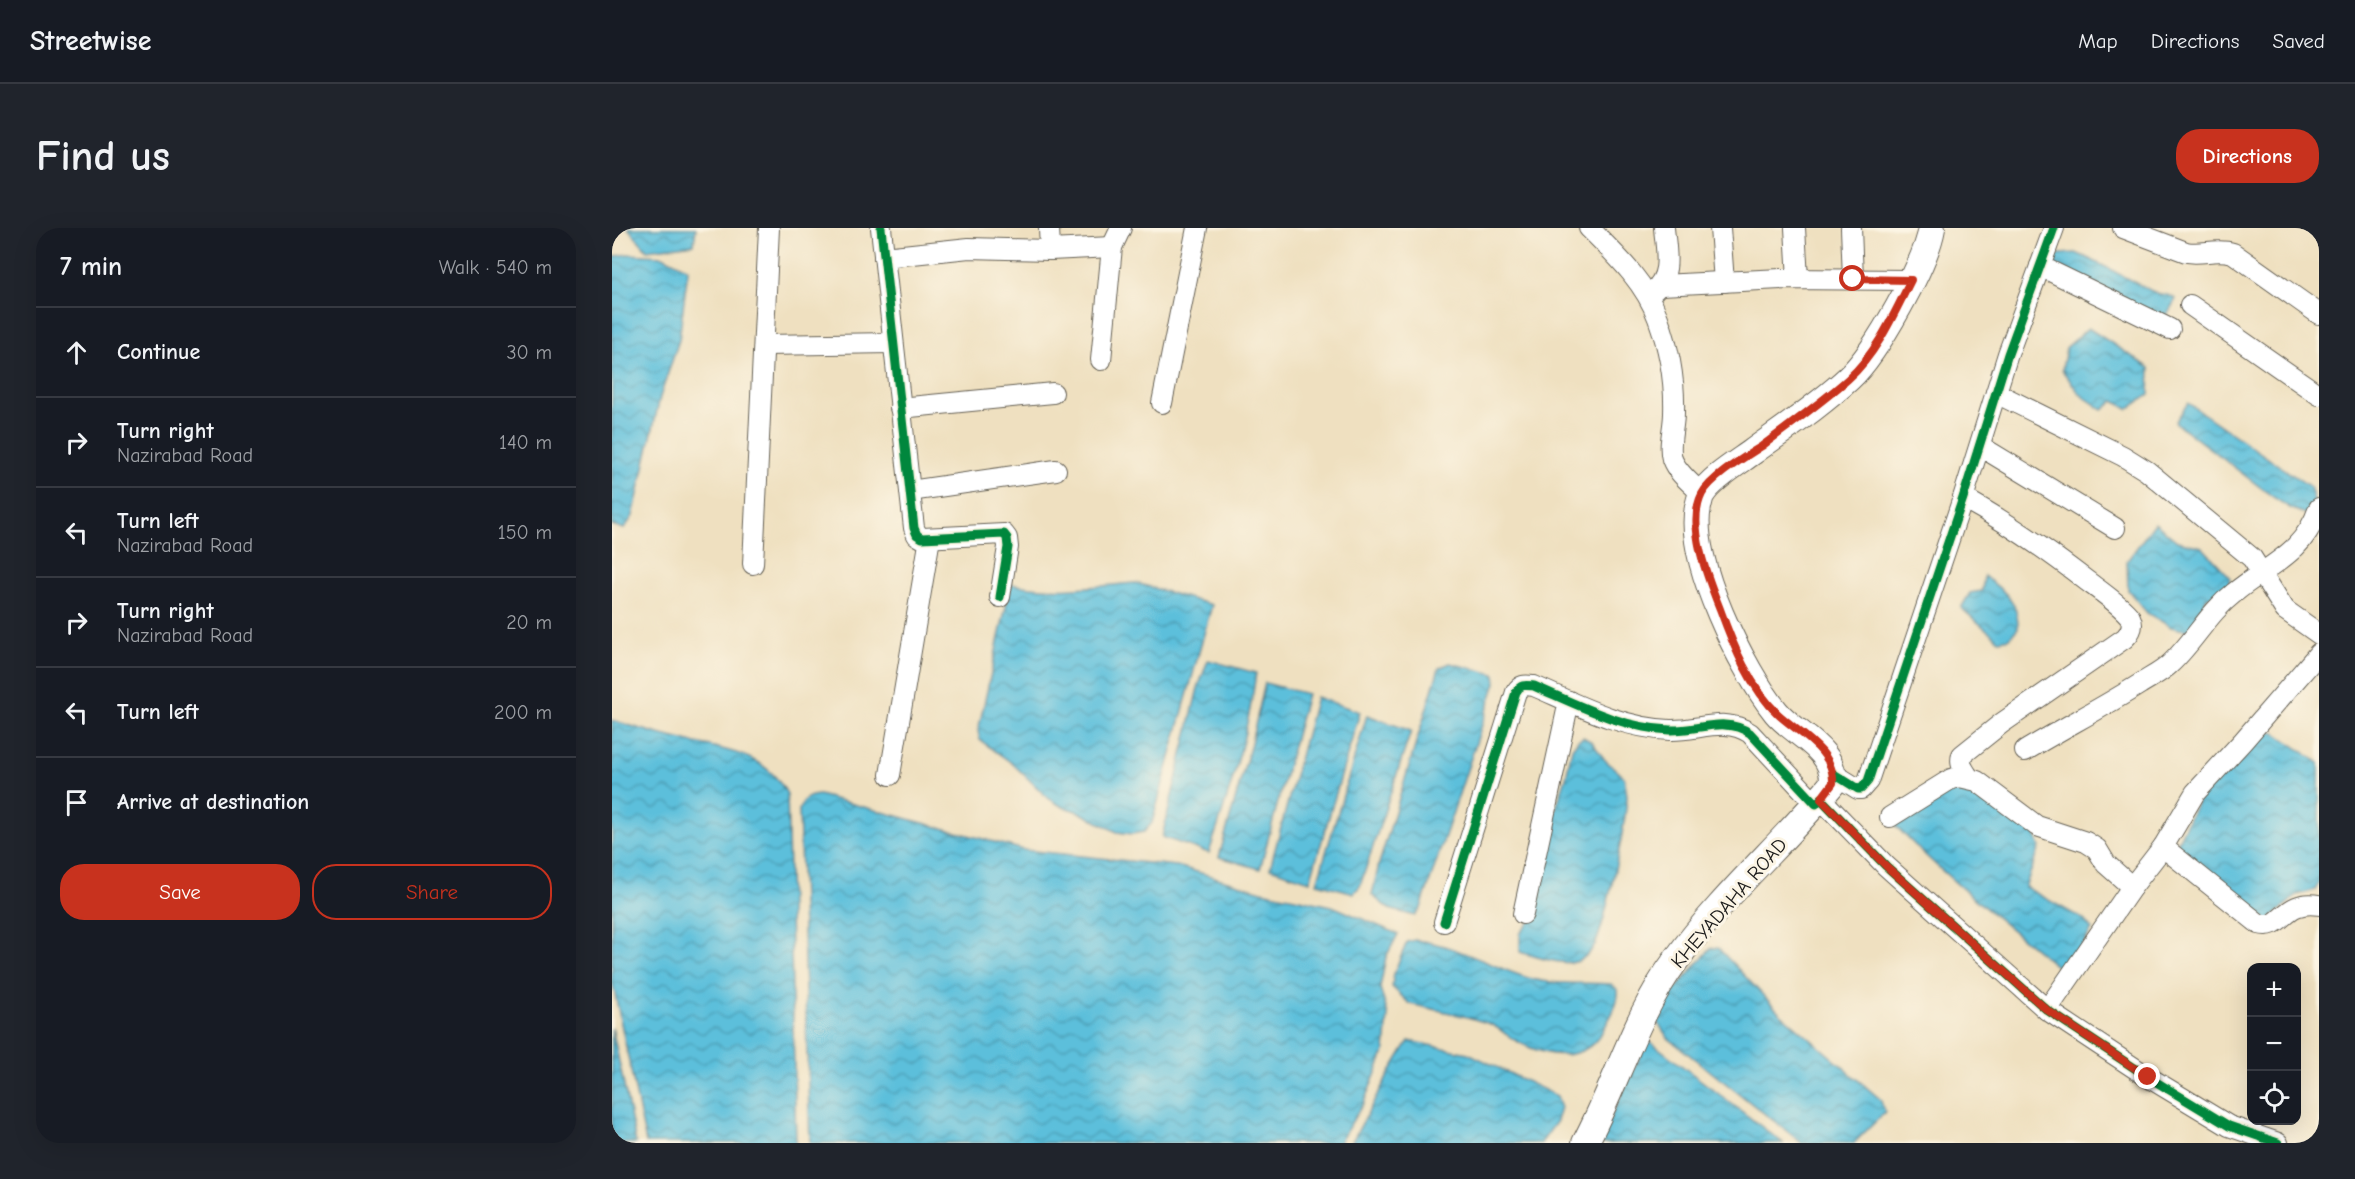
<!DOCTYPE html>
<html lang="en">
<head>
<meta charset="utf-8">
<style>
	body { margin:0; font-family:"Comic Neue",sans-serif; background:#20242c; color:#f1f3f6 }
	.controls { position:absolute; right:18px; bottom:18px; display:grid; overflow:hidden; border-radius:12px; box-shadow:0 6px 24px #0002 }
	.controls button { width:54px; height:54px; display:grid; place-items:center; padding:0; border:0; border-bottom:2px solid #363941; background:#171b24; color:#f1f3f6; font:30px sans-serif }
	.stop { position:absolute; width:18px; height:18px; margin:-14px; border:4px solid #c8321e; border-radius:50%; background:#fff }
	.stop.end { background:#c8321e; border-color:#fff; box-shadow:0 2px 6px #0008 }
	.list { margin:0; padding:0; list-style:none }
	h2 { display:flex; justify-content:space-between; align-items:center; height:78px; margin:0; padding:0 24px; font-size:26px }
	h2 small { font-size:20px; font-weight:400; color:#9ea1a6 }
	.list li { display:grid; grid-template-columns:39px 1fr auto; gap:18px; align-items:center; box-sizing:border-box; height:90px; padding:0 24px; border-top:2px solid #363941 }
	.list b { display:block; font-size:22px; white-space:nowrap }
	.list p { margin:0; font-size:20px; white-space:nowrap; color:#9ea1a6 }
	.list em { font-size:20px; font-style:normal; color:#9ea1a6 }
	.actions { display:flex; gap:12px; padding:18px 24px }
	.actions a { flex:1; padding:14px 0; border:2px solid #c8321e; border-radius:24px; text-align:center; font-size:21px; color:#c8321e }
	.actions .main { background:#c8321e; color:#fff }
	.icon { flex:none; width:33px; height:33px; fill:none; stroke:currentColor; stroke-width:2; stroke-linecap:round; stroke-linejoin:round }
	.map { position:relative; flex:none; width:1707px; height:915px; overflow:hidden; border-radius:24px }
	header { display:flex; align-items:center; gap:36px; box-sizing:border-box; height:84px; padding:0 30px; background:#171b24; border-bottom:2px solid #363941 }
	header strong { font-size:28px }
	nav { display:flex; gap:33px; margin-inline-start:auto; font-size:21px }
	.intro { display:flex; align-items:center; justify-content:space-between; box-sizing:border-box; height:144px; padding:0 36px }
	h1 { margin:0; font-size:42px }
	.button { padding:15px 27px; border-radius:24px; background:#c8321e; color:#fff; font-size:21px; font-weight:700 }
	main { display:flex; gap:36px; padding:0 36px }
	aside { flex:1; background:#171b24; border-radius:24px; box-shadow:0 6px 24px #0002 }
	.map>svg:first-child { display:block }
	.water { fill:url(#water-waves); stroke:#3c6e7c; stroke-width:1.5 }
	.lines { fill:none; stroke-linecap:round; stroke-linejoin:round }
	.minor-casing { stroke:#666155; stroke-width:22 }
	.major-casing { stroke:#666155; stroke-width:28 }
	.minor { stroke:#fff; stroke-width:20 }
	.major { stroke:#fff; stroke-width:26 }
	.cycleway-casing { stroke:#fcf5e5; stroke-width:13 }
	.cycleway { stroke:#00873e; stroke-width:9 }
	.route { stroke:#c8321e; stroke-width:8 }
	.labels { text-anchor:middle; dominant-baseline:central; stroke-width:6; stroke-linejoin:round; paint-order:stroke }
	.street-label { font-size:20px; fill:#1c1c1c; stroke:#fcf5e5 }
</style>
</head>
<body>
<header>
<strong>Streetwise</strong>
<nav><a>Map</a><a>Directions</a><a>Saved</a></nav>
</header>
<div class="intro"><h1>Find us</h1><a class="button">Directions</a></div>
<main>
<aside>
<h2>7 min<small>Walk · 540 m</small></h2>
<ul class="list">
<li><svg class="icon" aria-label="ahead" viewBox="0 0 24 24"><path d="M12 20V5M6 11l6-6 6 6"/></svg><div><b>Continue</b></div><em>30 m</em></li>
<li><svg class="icon" aria-label="right" viewBox="0 0 24 24"><path d="M7 20v-9h11M14 6l5 5-5 5"/></svg><div><b>Turn right</b><p>Nazirabad Road</p></div><em>140 m</em></li>
<li><svg class="icon" aria-label="left" viewBox="0 0 24 24"><path d="M17 20v-9H6M10 6l-5 5 5 5"/></svg><div><b>Turn left</b><p>Nazirabad Road</p></div><em>150 m</em></li>
<li><svg class="icon" aria-label="right" viewBox="0 0 24 24"><path d="M7 20v-9h11M14 6l5 5-5 5"/></svg><div><b>Turn right</b><p>Nazirabad Road</p></div><em>20 m</em></li>
<li><svg class="icon" aria-label="left" viewBox="0 0 24 24"><path d="M17 20v-9H6M10 6l-5 5 5 5"/></svg><div><b>Turn left</b></div><em>200 m</em></li>
<li><svg class="icon" aria-label="arrive" viewBox="0 0 24 24"><path d="M6 21V4h12l-3 4 3 4H6"/></svg><div><b>Arrive at destination</b></div></li>
</ul>
<div class="actions"><a class="main">Save</a><a>Share</a></div>
</aside>
<div class="map">
<svg width="1707" height="915" viewBox="0 0 1707 915">
	<defs>
		<pattern id="water-waves" width="16" height="10" patternUnits="userSpaceOnUse" patternTransform="scale(1.5)"><rect width="16" height="10" fill="#5cbfdb"/><path d="M0 5q4-4 8 0t8 0" fill="none" stroke="#4b9ab1"/></pattern>
	</defs>
	<rect width="100%" height="100%" fill="#fcf5e5"/>
	<filter id="ink" filterUnits="userSpaceOnUse"><feTurbulence type="fractalNoise" baseFrequency=".0167" numOctaves="2"/><feDisplacementMap in="SourceGraphic" scale="12" xChannelSelector="R" yChannelSelector="G"/><feConvolveMatrix kernelMatrix="1 2 1 2 8 2 1 2 1" color-interpolation-filters="sRGB"/></filter>
	<filter id="wash" filterUnits="userSpaceOnUse"><feTurbulence type="fractalNoise" baseFrequency=".008" numOctaves="4" result="noise"/><feDisplacementMap in="SourceGraphic" scale="24" xChannelSelector="R" yChannelSelector="G"/><feGaussianBlur stdDeviation="1.35" result="paint"/><feColorMatrix in="noise" values="0 0 0 0 0 0 0 0 0 0 0 0 0 0 0 0 0 1.4 0 .05"/><feComposite in="paint" operator="in"/></filter>
	<g filter="url(#wash)">
		<rect width="100%" height="100%" fill="#efe0c0"/>
		<g class="water">
			<path d="M 16,0 L 84,0 L 82,16 L 35,22 Z"/>
			<path d="M 1464,25 C 1491,36 1516,52 1542,64 C 1550,68 1557,65 1564,71 L 1550,95 L 1441,42 L 1441,31 L 1448,26 Z"/>
			<path d="M 14,26 L 51,28 L 76,41 L 67,112 L 48,169 L 21,288 L 12,301 L 0,297 L 0,29 Z"/>
			<path d="M 1476,100 L 1538,140 L 1537,167 L 1516,181 L 1502,173 L 1491,182 L 1468,166 L 1450,142 L 1454,120 Z"/>
			<path d="M 1576,175 L 1698,259 L 1704,279 L 1700,289 L 1678,280 L 1661,269 L 1563,194 Z"/>
			<path d="M 1543,295 L 1565,313 L 1590,319 L 1618,349 L 1616,359 L 1594,370 L 1586,393 L 1576,403 L 1559,399 L 1535,385 L 1516,362 L 1515,333 Z"/>
			<path d="M 1372,348 C 1393,365 1406,370 1406,400 L 1397,410 L 1387,412 L 1349,380 L 1358,365 L 1370,363 Z"/>
			<path d="M 524,355 L 600,377 L 540,595 L 532,604 L 520,606 L 505,604 L 467,584 L 449,578 L 436,570 L 401,536 L 368,512 L 366,503 L 399,356 C 441,365 482,358 524,355 Z"/>
			<path d="M 596,432 L 644,445 C 636,507 617,565 597,625 L 550,609 L 586,460 Z"/>
			<path d="M 838,435 L 883,446 L 884,455 L 809,680 L 803,688 L 777,681 L 760,667 L 767,636 L 827,440 Z"/>
			<path d="M 653,455 L 695,466 L 648,641 L 607,629 L 638,519 Z"/>
			<path d="M 704,469 L 748,484 L 698,653 L 658,640 Z"/>
			<path d="M 755,487 L 799,503 L 748,658 L 742,665 L 705,655 Z"/>
			<path d="M 0,492 C 22,499 44,506 67,511 C 109,522 153,523 175,566 L 184,915 L 34,915 L 0,752 Z"/>
			<path d="M 1649,504 L 1662,504 L 1707,535 L 1707,655 L 1703,662 L 1685,667 L 1656,693 L 1566,623 L 1565,615 L 1588,568 L 1621,540 L 1637,514 Z"/>
			<path d="M 971,509 L 980,514 L 993,532 L 1012,549 C 1013,555 1014,561 1015,567 C 1015,588 992,705 981,720 C 977,726 969,733 963,734 C 949,737 922,728 908,724 L 908,706 L 921,690 L 928,661 L 931,619 L 954,550 L 960,520 L 966,512 Z"/>
			<path d="M 1342,560 L 1357,560 L 1384,578 L 1422,604 L 1428,619 L 1413,659 L 1471,691 L 1480,701 L 1454,746 C 1395,697 1334,651 1282,596 Z"/>
			<path d="M 207,567 L 412,622 L 565,638 L 650,663 L 720,678 L 786,706 L 774,729 L 768,760 L 776,787 L 773,823 L 752,874 L 727,915 L 198,915 L 187,582 C 191,571 195,568 207,567 Z"/>
			<path d="M 803,712 C 841,716 874,736 910,748 C 937,758 970,754 999,756 L 1006,762 C 1007,777 997,791 990,804 C 970,838 930,828 901,811 C 893,806 886,799 878,796 C 852,787 824,782 798,776 L 780,759 L 782,745 L 795,714 Z"/>
			<path d="M 1099,720 L 1106,720 L 1168,785 L 1268,871 L 1273,884 L 1242,915 L 1190,915 L 1056,810 L 1046,795 L 1054,772 Z"/>
			<path d="M 0,800 L 24,915 L 0,915 Z"/>
			<path d="M 1036,812 L 1171,915 L 986,915 Z"/>
			<path d="M 797,813 L 856,825 L 945,868 L 949,879 L 945,893 L 929,915 L 739,915 C 759,881 775,846 797,813 Z"/>
		</g>
	</g>
	<g filter="url(#ink)">
		<g class="lines">
			<g class="minor-casing">
				<g id="minor">
					<path d="M 269,0 L 302,300 L 305,307 L 310,310 L 392,306 L 395,310 L 396,319 L 388,369"/>
					<path d="M 437,0 L 438,22"/>
					<path d="M 977,0 C 1004,27 1033,54 1046,90 C 1057,120 1063,154 1062,185 C 1062,200 1056,217 1060,231 C 1065,245 1080,256 1090,266"/>
					<path d="M 1108,0 L 1112,54"/>
					<path d="M 1183,0 L 1186,51"/>
					<path d="M 1239,0 L 1241,51"/>
					<path d="M 1511,0 L 1574,24 C 1591,27 1604,20 1621,25 L 1707,86"/>
					<path d="M 272,29 L 357,20 L 438,22 L 500,19"/>
					<path d="M 1428,38 L 1558,101"/>
					<path d="M 1049,57 L 1169,51 L 1299,52"/>
					<path d="M 1040,64 C 1061,48 1054,23 1052,0"/>
					<path d="M 1578,77 L 1707,167"/>
					<path d="M 152,117 L 281,115"/>
					<path d="M 489,132 L 500,19 L 509,0"/>
					<path d="M 1384,165 L 1511,228 L 1535,243 L 1640,330 L 1673,382 L 1707,406"/>
					<path d="M 550,175 L 585,0"/>
					<path d="M 288,180 L 441,165"/>
					<path d="M 1368,218 L 1503,300"/>
					<path d="M 298,263 L 444,242"/>
					<path d="M 1351,270 C 1395,294 1435,322 1475,353 C 1487,362 1509,377 1518,389 C 1522,397 1519,404 1513,410 L 1390,495 L 1350,527 C 1347,537 1352,542 1358,551"/>
					<path d="M 141,336 L 157,0"/>
					<path d="M 1413,523 C 1451,500 1490,480 1528,456 C 1537,450 1550,444 1558,436 C 1582,414 1596,385 1622,365 C 1657,336 1691,327 1707,280"/>
					<path d="M 1222,546 L 1246,561 L 1249,561 L 1256,553 L 1351,270 L 1396,126 L 1442,0"/>
					<path d="M 278,547 L 318,310"/>
					<path d="M 1209,571 L 1274,638 L 1435,782 L 1536,849 L 1617,898 L 1666,915"/>
					<path d="M 1278,589 L 1339,551 L 1348,549 L 1365,553 L 1425,598 L 1474,614 L 1485,621 L 1494,636 L 1520,659"/>
					<path d="M 1551,619 L 1647,696 C 1672,703 1670,671 1707,677"/>
					<path d="M 911,686 L 957,473"/>
					<path d="M 832,694 L 904,464 C 909,456 913,457 922,458 C 966,477 1009,500 1058,502 C 1086,503 1113,488 1138,505 L 1204,576"/>
					<path d="M 1435,782 L 1520,659 L 1551,619 L 1583,565 L 1631,513 L 1707,425"/>
				</g>
			</g>
			<g class="major-casing">
				<path id="major" d="M 973,915 C 1005,855 1023,787 1064,732 C 1110,668 1171,615 1221,555 C 1223,520 1183,507 1164,484 C 1131,443 1075,332 1086,279 C 1087,275 1088,269 1090,266 C 1099,251 1125,235 1139,225 C 1172,201 1207,178 1237,150 C 1264,125 1314,36 1320,0"/>
			</g>
			<use href="#minor" class="minor"/>
			<use href="#major" class="major"/>
			<g class="cycleway-casing">
				<g id="cycleway">
					<path d="M 269,0 L 302,300 L 305,307 L 310,310 L 392,306 L 395,310 L 396,319 L 388,369"/>
					<path d="M 1222,546 L 1246,561 L 1249,561 L 1256,553 L 1351,270 L 1396,126 L 1442,0"/>
					<path d="M 1209,571 L 1274,638 L 1435,782 L 1536,849 L 1617,898 L 1666,915"/>
					<path d="M 832,694 L 904,464 C 909,456 913,457 922,458 C 966,477 1009,500 1058,502 C 1086,503 1113,488 1138,505 L 1204,576"/>
				</g>
			</g>
			<use href="#cycleway" class="cycleway"/>
		</g>
	</g>
	<g class="lines" filter="url(#ink)">
		<path class="route" d="M 1241,51 L 1299,52 C 1282,86 1265,125 1236,151 C 1209,175 1179,196 1150,218 C 1133,229 1099,249 1090,266 C 1074,297 1096,351 1108,381 C 1121,417 1138,460 1167,487 C 1188,506 1223,523 1221,555 L 1209,571 L 1274,638 L 1435,782 L 1536,849"/>
	</g>
	<g class="labels">
		<g class="street-label">
			<text transform="translate(1117 675) rotate(-49)">KHEYADAHA ROAD</text>
		</g>
	</g>
</svg>
<div class="controls">
<button>+</button>
<button>−</button>
<button><svg class="icon" aria-label="locate" viewBox="0 0 24 24"><circle cx="12" cy="12" r="6"/><path d="M12 2v4M12 18v4M2 12h4M18 12h4"/></svg></button>
</div>
<div class="stop" style="left:1241px;top:51px"></div>
<div class="stop end" style="left:1536px;top:849px"></div>
</div>
</main>
</body>
</html>
